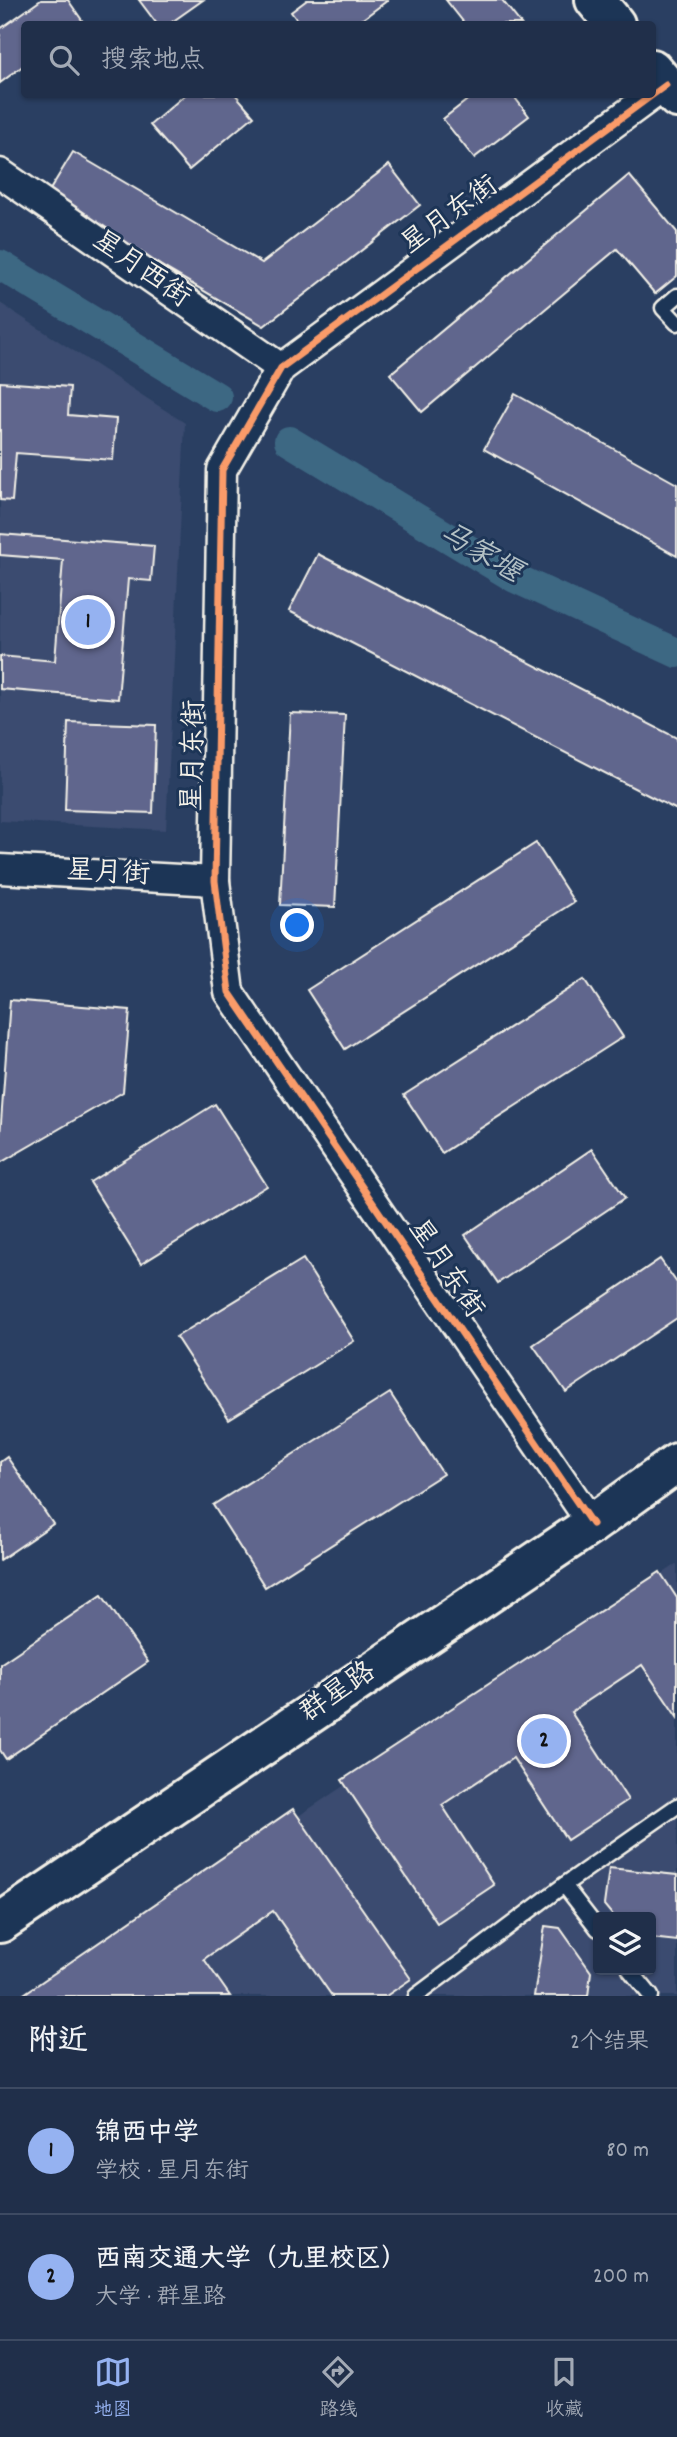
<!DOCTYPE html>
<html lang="zh">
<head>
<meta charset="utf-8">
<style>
	body { margin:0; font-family:Dekko,"LXGW WenKai TC",sans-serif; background:#283751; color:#f1f3f6 }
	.controls { position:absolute; right:21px; bottom:21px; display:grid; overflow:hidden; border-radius:7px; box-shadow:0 2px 5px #0004 }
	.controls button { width:63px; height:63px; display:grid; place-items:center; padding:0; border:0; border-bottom:2px solid #3d4a62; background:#202f4a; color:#f1f3f6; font:35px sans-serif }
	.you { position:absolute; left:298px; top:926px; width:24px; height:24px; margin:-18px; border:5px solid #fff; border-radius:50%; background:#1a73e8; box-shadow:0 0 0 10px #1a73e833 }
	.badge { display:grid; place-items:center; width:46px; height:46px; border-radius:50%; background:#95b2f1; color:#111; font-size:23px; font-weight:700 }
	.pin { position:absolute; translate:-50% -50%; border:4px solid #fff; box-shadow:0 2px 7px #0006 }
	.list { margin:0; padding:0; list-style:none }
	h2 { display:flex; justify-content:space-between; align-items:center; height:91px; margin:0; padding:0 28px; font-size:30px }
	h2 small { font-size:23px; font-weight:400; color:#a2a9b5 }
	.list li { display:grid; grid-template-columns:46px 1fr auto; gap:21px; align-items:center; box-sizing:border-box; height:126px; padding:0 28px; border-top:2px solid #3d4a62 }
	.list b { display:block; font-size:26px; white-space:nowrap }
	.list p { margin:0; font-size:23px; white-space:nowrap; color:#a2a9b5 }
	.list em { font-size:23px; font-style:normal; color:#a2a9b5 }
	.icon { flex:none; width:38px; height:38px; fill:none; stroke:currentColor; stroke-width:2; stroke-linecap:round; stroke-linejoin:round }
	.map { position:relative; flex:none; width:677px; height:1996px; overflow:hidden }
	.search { position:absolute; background:#202f4a; box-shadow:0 2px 5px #0004; left:21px; right:21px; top:21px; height:77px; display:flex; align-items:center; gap:18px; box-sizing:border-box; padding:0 24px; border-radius:7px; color:#a2a9b5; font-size:26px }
	.sheet { height:343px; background:#202f4a }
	nav { display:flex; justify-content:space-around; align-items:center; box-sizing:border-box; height:98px; border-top:2px solid #3d4a62; background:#202f4a; font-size:19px; color:#a2a9b5 }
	nav a { display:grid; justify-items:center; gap:4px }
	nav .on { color:#95b2f1 }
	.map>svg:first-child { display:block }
	.built { fill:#3a4b6f; fill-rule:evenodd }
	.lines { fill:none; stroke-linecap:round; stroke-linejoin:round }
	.canal { stroke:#3d6883; stroke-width:30 }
	.building { fill:#60668d; stroke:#f4f1e8; stroke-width:2 }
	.lane-casing { stroke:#f4f1e8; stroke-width:19 }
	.street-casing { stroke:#f4f1e8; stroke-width:33 }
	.secondary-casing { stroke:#f4f1e8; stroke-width:44 }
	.lane { stroke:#1d3557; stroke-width:14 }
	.street { stroke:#1d3557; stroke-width:28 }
	.secondary { stroke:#1d3557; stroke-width:38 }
	.cycleway-casing { stroke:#1d3557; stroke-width:11 }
	.cycleway { stroke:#fa9b69; stroke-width:7 }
	.labels { text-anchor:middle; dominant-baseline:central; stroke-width:6; stroke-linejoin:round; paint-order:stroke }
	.street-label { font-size:28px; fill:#f4f1e8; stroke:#1d3557 }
	.water-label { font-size:30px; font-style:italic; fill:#b4c1c5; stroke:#1d3557 }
</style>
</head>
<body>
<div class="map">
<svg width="677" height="1996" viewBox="0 0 677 1996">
	<rect width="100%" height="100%" fill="#2a3f62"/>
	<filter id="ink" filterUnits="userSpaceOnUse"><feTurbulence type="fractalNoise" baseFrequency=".0143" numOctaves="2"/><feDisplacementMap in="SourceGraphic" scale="14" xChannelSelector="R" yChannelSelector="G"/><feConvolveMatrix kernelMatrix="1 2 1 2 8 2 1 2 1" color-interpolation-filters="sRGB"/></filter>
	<g filter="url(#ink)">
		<g class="built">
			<path d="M 0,303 L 185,423 L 166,830 L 0,821 Z"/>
			<path d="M 677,1564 L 677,1996 L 28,1996 ZM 598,1917 L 651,1917 L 651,1970 L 598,1970 Z"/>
		</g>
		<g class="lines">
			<g class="canal">
				<path d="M 0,265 L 217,397"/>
				<path d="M 289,441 L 515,578 L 677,653"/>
			</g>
		</g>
		<g class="building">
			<path d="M 41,0 L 68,0 L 84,23 L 82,24 L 24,24 L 24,65 L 0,83 L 0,29 Z"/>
			<path d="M 139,0 L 203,0 L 169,24 L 157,24 Z"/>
			<path d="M 307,0 L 388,0 L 356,24 L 300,24 L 291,12 Z"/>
			<path d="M 446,0 L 502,0 L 521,24 L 465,24 Z"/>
			<path d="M 186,94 L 235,94 L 254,116 L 189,170 L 150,125 Z"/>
			<path d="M 475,94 L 512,94 L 529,116 L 474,158 L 443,119 Z"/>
			<path d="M 73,152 L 262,263 L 389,165 L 420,205 L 264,326 L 45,198 Z"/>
			<path d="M 629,175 L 677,232 L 677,276 L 655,294 L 617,249 L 422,412 L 390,374 Z"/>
			<path d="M 0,382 L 70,387 L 68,415 L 116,419 L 113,460 L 16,453 L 12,501 L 0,500 Z"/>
			<path d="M 515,394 L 677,484 L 677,556 L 484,449 Z"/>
			<path d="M 0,534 L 154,546 L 151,581 L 128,579 L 118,699 L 0,689 L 0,656 L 55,661 L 63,560 L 0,555 Z"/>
			<path d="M 318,554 L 677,738 L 677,810 L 289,611 Z"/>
			<path d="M 290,713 L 345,715 L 335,907 L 280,905 Z"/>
			<path d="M 68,722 L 156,725 L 153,813 L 65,810 Z"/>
			<path d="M 536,843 L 574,902 L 345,1049 L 307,990 Z"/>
			<path d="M 585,979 L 623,1037 L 442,1153 L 404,1095 Z"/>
			<path d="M 10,1000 L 130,1010 L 123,1092 L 0,1163 L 0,1136 Z"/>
			<path d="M 215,1104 L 267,1186 L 141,1264 L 90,1182 Z"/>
			<path d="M 592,1149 L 625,1198 L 498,1283 L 465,1235 Z"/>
			<path d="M 303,1259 L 354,1341 L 229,1419 L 176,1337 Z"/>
			<path d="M 660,1259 L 677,1283 L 677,1318 L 566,1392 L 533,1345 Z"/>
			<path d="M 390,1393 L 443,1474 L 265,1587 L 213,1505 Z"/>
			<path d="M 7,1457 L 53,1524 L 0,1560 L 0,1462 Z"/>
			<path d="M 660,1572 L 677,1598 L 677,1717 L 642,1665 L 571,1712 L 628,1800 L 567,1840 L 513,1758 L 442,1805 L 494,1885 L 437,1923 L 342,1780 Z"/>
			<path d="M 102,1595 L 148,1662 L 6,1759 L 0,1750 L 0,1664 Z"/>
			<path d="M 293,1809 L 411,1979 L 386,1996 L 332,1996 L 273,1911 L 204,1959 L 230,1996 L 21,1996 Z"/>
			<path d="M 609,1868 L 677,1875 L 677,1941 L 651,1938 L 651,1917 L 614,1917 L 604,1905 Z"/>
			<path d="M 545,1926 L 560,1928 L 591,1972 L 588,1996 L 534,1996 Z"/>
		</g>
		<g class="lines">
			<g class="lane-casing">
				<g id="lane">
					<path d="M 677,296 L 663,308 L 677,323"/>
					<path d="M 564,1885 L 598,1929"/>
					<path d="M 630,1970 L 651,1996"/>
					<path d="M 416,1996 L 564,1885 L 677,1806"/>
				</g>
			</g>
			<g class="street-casing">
				<g id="street">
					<path d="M 0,173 L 281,368"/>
					<path d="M 0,869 L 215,881"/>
					<path d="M 592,1524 L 229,992 L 215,881 L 222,470 L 281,368 L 666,85"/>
				</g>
			</g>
			<g class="secondary-casing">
				<g id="secondary">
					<path d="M 595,0 L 615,24"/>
					<path d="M 652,69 L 677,98"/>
					<path d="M 0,1923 L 592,1524 L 677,1463"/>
				</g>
			</g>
			<use href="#lane" class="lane"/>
			<use href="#street" class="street"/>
			<use href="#secondary" class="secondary"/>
			<g class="cycleway-casing">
				<path id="cycleway" d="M 592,1524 L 229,992 L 215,881 L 222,470 L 281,368 L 666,85"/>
			</g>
			<use href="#cycleway" class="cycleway"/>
		</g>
	</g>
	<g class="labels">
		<g class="street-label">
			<text transform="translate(451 217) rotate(-36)">星月东街</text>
			<text transform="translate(140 271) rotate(35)">星月西街</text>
			<text transform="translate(196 756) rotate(-89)">星月东街</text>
			<text transform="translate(108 875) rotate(3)">星月街</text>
			<text transform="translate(444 1270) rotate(56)">星月东街</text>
			<text transform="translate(339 1694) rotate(-34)">群星路</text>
		</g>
		<g class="water-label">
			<text transform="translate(479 555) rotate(30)">马家堰</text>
		</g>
	</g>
</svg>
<div class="controls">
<button><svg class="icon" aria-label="layers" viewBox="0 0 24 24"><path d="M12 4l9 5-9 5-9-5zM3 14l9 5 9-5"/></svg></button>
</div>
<div class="you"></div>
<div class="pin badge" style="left:88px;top:622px">1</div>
<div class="pin badge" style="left:544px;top:1741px">2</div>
<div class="search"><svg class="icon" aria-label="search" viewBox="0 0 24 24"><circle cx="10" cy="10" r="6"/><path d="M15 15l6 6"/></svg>搜索地点</div>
</div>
<section class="sheet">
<h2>附近<small>2个结果</small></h2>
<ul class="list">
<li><span class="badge">1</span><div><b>锦西中学</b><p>学校 · 星月东街</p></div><em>80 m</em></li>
<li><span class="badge">2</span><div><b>西南交通大学（九里校区）</b><p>大学 · 群星路</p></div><em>200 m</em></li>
</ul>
</section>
<nav>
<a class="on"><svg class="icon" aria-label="map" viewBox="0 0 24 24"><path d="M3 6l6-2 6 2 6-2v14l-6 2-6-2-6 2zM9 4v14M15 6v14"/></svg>地图</a>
<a><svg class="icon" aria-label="directions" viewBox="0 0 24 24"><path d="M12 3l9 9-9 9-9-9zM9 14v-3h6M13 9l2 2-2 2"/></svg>路线</a>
<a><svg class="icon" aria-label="saved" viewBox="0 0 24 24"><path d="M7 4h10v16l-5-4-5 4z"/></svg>收藏</a>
</nav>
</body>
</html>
